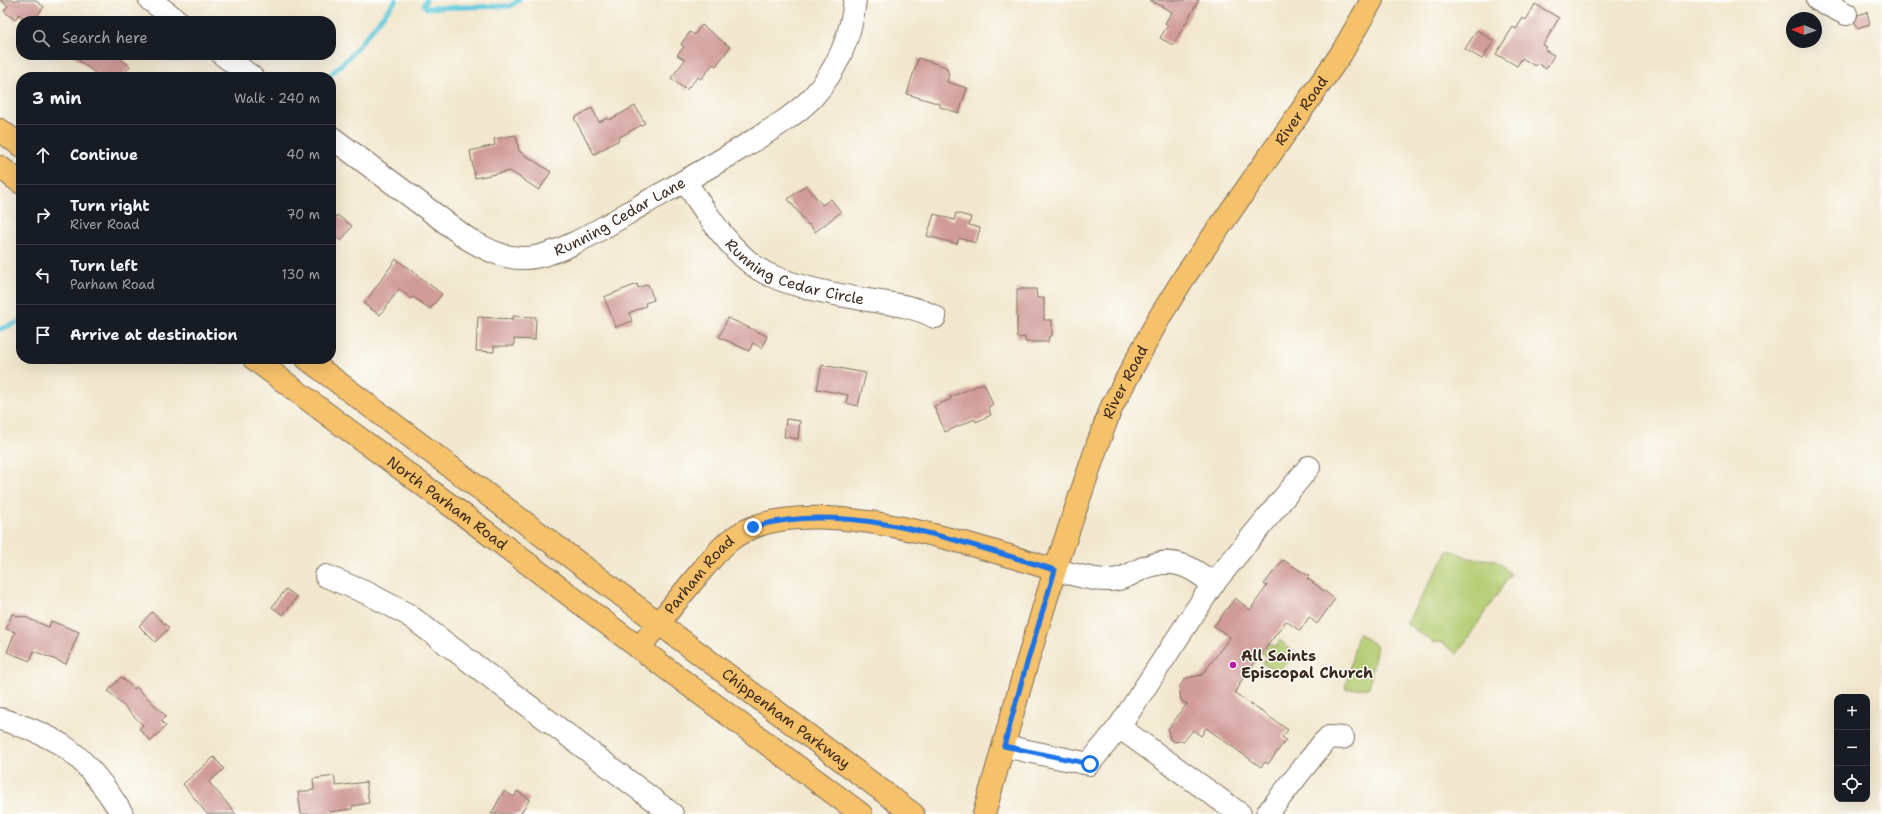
<!DOCTYPE html>
<html lang="en">
<head>
<meta charset="utf-8">
<style>
	body { margin:0; font-family:"Shantell Sans",sans-serif; background:#20242c; color:#f1f3f6 }
	.controls { position:absolute; right:12px; bottom:12px; display:grid; overflow:hidden; border-radius:8px; box-shadow:0 4px 16px #0002 }
	.controls button { width:36px; height:36px; display:grid; place-items:center; padding:0; border:0; border-bottom:1px solid #363941; background:#171b24; color:#f1f3f6; font:20px sans-serif }
	.compass { position:absolute; left:1786px; top:12px; width:36px; height:36px; border-radius:50%; background:#171b24; box-shadow:0 4px 16px #0002; rotate:272deg }
	.stop { position:absolute; width:12px; height:12px; margin:-9px; border:3px solid #1a73e8; border-radius:50%; background:#fff }
	.stop.end { background:#1a73e8; border-color:#fff; box-shadow:0 1px 4px #0008 }
	.list { margin:0; padding:0; list-style:none }
	h2 { display:flex; justify-content:space-between; align-items:center; height:52px; margin:0; padding:0 16px; font-size:17px }
	h2 small { font-size:13px; font-weight:400; color:#9ea1a6 }
	.list li { display:grid; grid-template-columns:26px 1fr auto; gap:12px; align-items:center; box-sizing:border-box; height:60px; padding:0 16px; border-top:1px solid #363941 }
	.list b { display:block; font-size:15px; white-space:nowrap }
	.list p { margin:0; font-size:13px; white-space:nowrap; color:#9ea1a6 }
	.list em { font-size:13px; font-style:normal; color:#9ea1a6 }
	.icon { flex:none; width:22px; height:22px; fill:none; stroke:currentColor; stroke-width:2; stroke-linecap:round; stroke-linejoin:round }
	.map { position:relative; flex:none; width:1882px; height:814px; overflow:hidden }
	.search { position:absolute; background:#171b24; box-shadow:0 4px 16px #0002; left:16px; top:16px; width:320px; height:44px; display:flex; align-items:center; gap:10px; box-sizing:border-box; padding:0 14px; border-radius:16px; color:#9ea1a6; font-size:15px }
	.panel { position:absolute; background:#171b24; box-shadow:0 4px 16px #0002; left:16px; top:72px; width:320px; height:292px; border-radius:16px }
	.map>svg:first-child { display:block }
	.green { fill:#b2cb70; stroke:#767a47 }
	.lines { fill:none; stroke-linecap:round; stroke-linejoin:round }
	.stream { stroke:#5fc7db; stroke-width:5 }
	.building { fill:#d09b99 }
	.minor-casing { stroke:#7b6c5c; stroke-width:24 }
	.major-casing { stroke:#7b6c5c; stroke-width:24 }
	.highway-casing { stroke:#7b6c5c; stroke-width:24 }
	.minor { stroke:#fff; stroke-width:22 }
	.major { stroke:#f5c16b; stroke-width:22 }
	.highway { stroke:#f5c16b; stroke-width:22 }
	.route { stroke:#1a73e8; stroke-width:5 }
	.poi-dot { fill:#b5179e; stroke:#fdfcf7; stroke-width:1.5 }
	.labels { text-anchor:middle; dominant-baseline:central; stroke-width:3; stroke-linejoin:round; paint-order:stroke }
	.street-label { font-size:15px; fill:#3b2a1e; stroke:#fdfcf7 }
	.poi-label { font-size:15px; font-weight:bold; fill:#3b2a1e; stroke:#fdfcf7; text-anchor:start }
</style>
</head>
<body>
<div class="map">
<svg width="1882" height="814" viewBox="0 0 1882 814">
	<rect width="100%" height="100%" fill="#fdfcf7"/>
	<filter id="ink" filterUnits="userSpaceOnUse"><feTurbulence type="fractalNoise" baseFrequency=".025" numOctaves="2"/><feDisplacementMap in="SourceGraphic" scale="8" xChannelSelector="R" yChannelSelector="G"/><feConvolveMatrix kernelMatrix="1 2 1 2 8 2 1 2 1" color-interpolation-filters="sRGB"/></filter>
	<filter id="wash" filterUnits="userSpaceOnUse"><feTurbulence type="fractalNoise" baseFrequency=".012" numOctaves="4" result="noise"/><feDisplacementMap in="SourceGraphic" scale="16" xChannelSelector="R" yChannelSelector="G"/><feGaussianBlur stdDeviation="0.9" result="paint"/><feColorMatrix in="noise" values="0 0 0 0 0 0 0 0 0 0 0 0 0 0 0 0 0 1.4 0 .05"/><feComposite in="paint" operator="in"/></filter>
	<g filter="url(#wash)">
		<rect width="100%" height="100%" fill="#f2e7ce"/>
		<g class="green">
			<path d="M 1448,551 L 1454,551 L 1468,558 L 1496,560 L 1511,574 L 1457,654 L 1441,642 L 1434,643 L 1406,623 Z"/>
			<path d="M 1358,633 L 1377,646 L 1369,688 L 1345,689 Z"/>
			<path d="M 1280,640 L 1289,647 L 1291,654 C 1288,670 1276,673 1263,664 L 1268,657 L 1262,653 L 1269,643 L 1276,647 Z"/>
		</g>
		<g class="lines">
			<g class="stream">
				<path d="M 426,0 L 424,4 L 426,8 L 510,6 L 519,0"/>
				<path d="M 328,77 L 351,55 L 396,0"/>
				<path d="M 0,329 L 21,321"/>
			</g>
		</g>
		<g id="blocks">
			<g class="building">
				<path d="M 0,0 L 35,0 L 44,7 L 33,21 L 27,21 L 19,14 L 15,20 L 4,11 L 8,6 Z"/>
				<path d="M 1150,0 L 1199,0 L 1173,45 L 1160,38 L 1168,25 L 1165,23 L 1172,12 Z"/>
				<path d="M 1535,4 L 1559,18 L 1543,45 L 1547,47 L 1545,50 L 1554,55 L 1546,69 L 1537,63 L 1535,66 L 1522,58 L 1517,66 L 1496,54 L 1513,27 L 1516,29 L 1523,18 L 1526,20 Z"/>
				<path d="M 1867,12 L 1870,24 L 1857,28 L 1855,22 L 1858,15 Z"/>
				<path d="M 702,25 L 730,47 L 716,66 L 713,64 L 701,79 L 698,77 L 686,90 L 671,78 L 685,60 L 677,55 L 684,47 L 681,44 L 690,32 L 694,35 Z"/>
				<path d="M 1477,30 L 1494,41 L 1482,59 L 1465,49 Z"/>
				<path d="M 72,55 L 116,55 L 130,66 L 122,77 L 100,77 Z"/>
				<path d="M 918,58 L 946,67 L 949,74 L 947,82 L 967,88 L 959,113 L 940,107 L 940,104 L 907,94 Z"/>
				<path d="M 635,106 L 645,123 L 618,138 L 619,140 L 594,154 L 574,118 L 592,108 L 599,122 L 608,118 L 609,120 Z"/>
				<path d="M 516,135 L 519,151 L 551,172 L 539,190 L 510,171 L 475,178 L 470,151 L 495,145 L 494,139 Z"/>
				<path d="M 806,185 L 822,205 L 831,199 L 841,212 L 815,232 L 809,224 L 808,225 L 788,199 Z"/>
				<path d="M 956,213 L 971,217 L 969,225 L 980,228 L 976,243 L 959,238 L 957,244 L 927,236 L 934,214 L 954,220 Z"/>
				<path d="M 331,214 L 336,217 L 337,215 L 352,226 L 341,241 L 331,234 Z"/>
				<path d="M 396,259 L 442,294 L 430,309 L 413,297 L 411,299 L 399,289 L 380,315 L 364,304 Z"/>
				<path d="M 637,284 L 638,288 L 648,284 L 654,300 L 645,303 L 646,306 L 629,313 L 632,321 L 616,327 L 604,297 Z"/>
				<path d="M 1017,289 L 1036,289 L 1037,298 L 1044,298 L 1044,320 L 1052,320 L 1052,336 L 1049,336 L 1048,342 L 1025,342 L 1025,337 L 1017,338 Z"/>
				<path d="M 513,316 L 536,317 L 535,340 L 514,339 L 514,346 L 494,346 L 494,352 L 476,351 L 478,317 L 513,319 Z"/>
				<path d="M 728,318 L 767,336 L 762,348 L 753,343 L 749,351 L 719,337 Z"/>
				<path d="M 822,365 L 866,373 L 858,406 L 846,403 L 848,395 L 817,389 Z"/>
				<path d="M 984,383 L 993,405 L 988,407 L 991,415 L 976,422 L 975,419 L 945,432 L 934,406 L 951,399 L 950,397 Z"/>
				<path d="M 786,419 L 800,421 L 798,439 L 784,437 Z"/>
				<path d="M 1283,560 L 1309,576 L 1307,578 L 1335,599 L 1317,624 L 1309,617 L 1300,631 L 1286,621 L 1239,684 L 1240,685 L 1235,693 L 1288,730 L 1282,737 L 1286,740 L 1268,764 L 1265,762 L 1261,767 L 1206,728 L 1201,736 L 1193,730 L 1185,740 L 1175,742 L 1170,739 L 1168,729 L 1187,704 L 1181,701 L 1179,687 L 1186,678 L 1202,675 L 1230,637 L 1214,626 L 1235,598 L 1250,610 L 1267,586 L 1264,584 Z"/>
				<path d="M 286,589 L 297,597 L 283,615 L 272,607 Z"/>
				<path d="M 152,612 L 169,628 L 155,642 L 139,626 Z"/>
				<path d="M 12,614 L 21,617 L 22,616 L 49,627 L 51,621 L 79,632 L 66,664 L 34,651 L 30,661 L 7,652 L 15,632 L 6,629 Z"/>
				<path d="M 121,677 L 134,689 L 136,687 L 166,716 L 161,721 L 166,726 L 151,741 L 139,729 L 143,725 L 108,691 Z"/>
				<path d="M 214,757 L 224,769 L 209,782 L 236,814 L 207,814 L 183,784 Z"/>
				<path d="M 334,776 L 336,786 L 366,782 L 369,803 L 352,806 L 352,809 L 329,812 L 330,814 L 301,814 L 298,792 L 314,790 L 313,779 Z"/>
				<path d="M 504,791 L 514,797 L 517,791 L 530,799 L 520,814 L 491,814 Z"/>
			</g>
		</g>
	</g>
	<g filter="url(#ink)">
		<use href="#blocks" fill-opacity="0" stroke="#7b6c5c" stroke-width="1"/>
		<g class="lines">
			<g class="minor-casing">
				<g id="minor">
					<path d="M 150,0 L 178,21"/>
					<path d="M 1818,0 L 1846,14"/>
					<path d="M 223,55 L 252,77"/>
					<path id="s1" d="M 331,137 L 468,239 C 486,249 503,259 525,258 C 561,257 613,221 645,203 C 681,183 716,164 751,142 C 772,129 794,116 812,98 C 837,70 851,37 855,0"/>
					<path id="s2" d="M 685,181 C 705,211 726,246 757,268 C 780,284 828,293 856,298 C 882,303 911,304 935,317"/>
					<path d="M 1055,570 C 1074,574 1101,583 1118,579 C 1128,577 1137,570 1146,567 C 1174,556 1192,567 1213,584"/>
					<path d="M 326,576 L 369,594 L 407,614 L 672,814"/>
					<path d="M 0,719 C 21,725 43,733 62,745 C 84,758 109,792 122,814"/>
					<path d="M 1119,727 L 1240,814"/>
					<path d="M 1004,746 L 1089,764 L 1119,727 L 1213,584 L 1309,467"/>
					<path d="M 1267,814 L 1323,743 L 1329,737 L 1343,738"/>
				</g>
			</g>
			<g class="major-casing">
				<g id="major">
					<path id="s3" d="M 639,648 C 658,624 678,599 698,575 C 709,562 719,548 733,538 C 805,486 977,547 1055,570"/>
					<path id="s4" d="M 984,814 L 1024,673 L 1055,570 L 1098,443 L 1112,406 L 1159,318 L 1185,276 L 1341,54 L 1372,0"/>
				</g>
			</g>
			<g class="highway-casing">
				<g id="highway">
					<path d="M 0,130 L 21,146"/>
					<path d="M 0,167 L 21,183"/>
					<path id="s5" d="M 254,359 L 347,429 L 469,519 L 639,648 L 861,814"/>
					<path id="s6" d="M 307,359 L 913,814"/>
				</g>
			</g>
			<use href="#minor" class="minor"/>
			<use href="#major" class="major"/>
			<use href="#highway" class="highway"/>
		</g>
	</g>
	<g class="lines" filter="url(#ink)">
		<path class="route" d="M 753,527 C 849,499 963,543 1055,570 L 1024,673 L 1004,746 L 1090,764"/>
	</g>
	<circle class="poi-dot" cx="1233" cy="665" r="4"/>
	<g class="labels">
		<g class="street-label">
			<text stroke="none"><textPath href="#s4" startOffset="779">River Road</textPath></text>
			<text stroke="none"><textPath href="#s1" startOffset="336">Running Cedar Lane</textPath></text>
			<text stroke="none"><textPath href="#s2" startOffset="150">Running Cedar Circle</textPath></text>
			<text stroke="none"><textPath href="#s4" startOffset="455">River Road</textPath></text>
			<text stroke="none"><textPath href="#s5" startOffset="241">North Parham Road</textPath></text>
			<text stroke="none"><textPath href="#s3" startOffset="95">Parham Road</textPath></text>
			<text stroke="none"><textPath href="#s6" startOffset="599">Chippenham Parkway</textPath></text>
		</g>
		<g class="poi-label">
			<text x="1241" y="656">All Saints<tspan x="1241" dy="17">Episcopal Church</tspan></text>
		</g>
	</g>
</svg>
<div class="controls">
<button>+</button>
<button>−</button>
<button><svg class="icon" aria-label="locate" viewBox="0 0 24 24"><circle cx="12" cy="12" r="6"/><path d="M12 2v4M12 18v4M2 12h4M18 12h4"/></svg></button>
</div>
<svg class="compass" viewBox="-18 -18 36 36"><path d="M0-13l5 13h-10z" fill="#e53935"/><path d="M0 13l5-13h-10z" fill="#9ea1a6"/></svg>
<div class="stop" style="left:1090px;top:764px"></div>
<div class="stop end" style="left:753px;top:527px"></div>
<div class="search"><svg class="icon" aria-label="search" viewBox="0 0 24 24"><circle cx="10" cy="10" r="6"/><path d="M15 15l6 6"/></svg>Search here</div>
<section class="panel">
<h2>3 min<small>Walk · 240 m</small></h2>
<ul class="list">
<li><svg class="icon" aria-label="ahead" viewBox="0 0 24 24"><path d="M12 20V5M6 11l6-6 6 6"/></svg><div><b>Continue</b></div><em>40 m</em></li>
<li><svg class="icon" aria-label="right" viewBox="0 0 24 24"><path d="M7 20v-9h11M14 6l5 5-5 5"/></svg><div><b>Turn right</b><p>River Road</p></div><em>70 m</em></li>
<li><svg class="icon" aria-label="left" viewBox="0 0 24 24"><path d="M17 20v-9H6M10 6l-5 5 5 5"/></svg><div><b>Turn left</b><p>Parham Road</p></div><em>130 m</em></li>
<li><svg class="icon" aria-label="arrive" viewBox="0 0 24 24"><path d="M6 21V4h12l-3 4 3 4H6"/></svg><div><b>Arrive at destination</b></div></li>
</ul>
</section>
</div>
</body>
</html>
